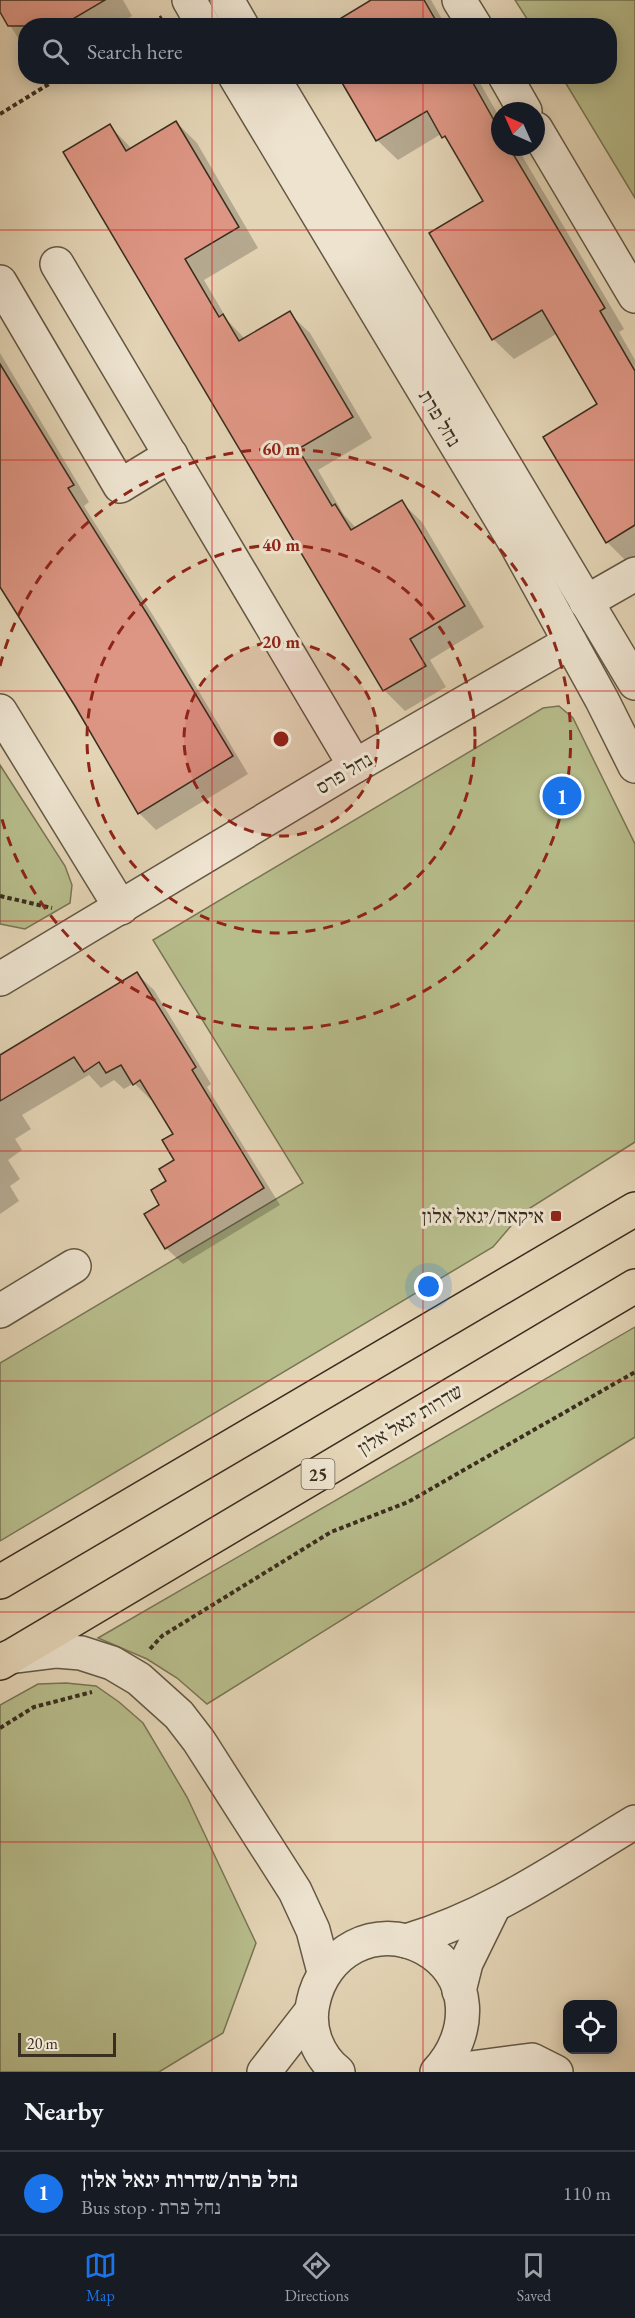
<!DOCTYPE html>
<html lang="en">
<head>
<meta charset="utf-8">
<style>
	body { margin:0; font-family:"EB Garamond","Frank Ruhl Libre",serif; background:#242831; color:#f1f3f6 }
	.controls { position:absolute; right:18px; bottom:18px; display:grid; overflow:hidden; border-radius:12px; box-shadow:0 3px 15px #0003 }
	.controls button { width:54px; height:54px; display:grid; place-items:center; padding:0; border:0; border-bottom:2px solid #363941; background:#171b24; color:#f1f3f6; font:30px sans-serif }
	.compass { position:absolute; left:491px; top:102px; width:54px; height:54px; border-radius:50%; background:#171b24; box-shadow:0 3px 15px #0003; rotate:315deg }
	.scale { position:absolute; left:18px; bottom:15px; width:98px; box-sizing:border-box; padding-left:6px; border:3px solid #3a2e1f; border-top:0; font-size:16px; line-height:21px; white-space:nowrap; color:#3a2e1f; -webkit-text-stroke:4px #ede3cf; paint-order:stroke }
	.you { position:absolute; left:429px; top:1287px; width:21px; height:21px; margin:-15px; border:4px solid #fff; border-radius:50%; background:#1a73e8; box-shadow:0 0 0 9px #1a73e833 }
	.badge { display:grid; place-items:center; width:39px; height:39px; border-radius:50%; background:#1a73e8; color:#fff; font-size:20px; font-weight:700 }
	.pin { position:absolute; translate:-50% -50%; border:3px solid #fff; box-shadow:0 2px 6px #0006 }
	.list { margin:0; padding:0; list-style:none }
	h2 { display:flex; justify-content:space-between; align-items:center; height:78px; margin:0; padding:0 24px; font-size:26px }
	h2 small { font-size:20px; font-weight:400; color:#9ea1a6 }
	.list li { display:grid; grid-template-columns:39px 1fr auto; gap:18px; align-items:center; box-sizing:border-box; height:84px; padding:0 24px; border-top:2px solid #363941 }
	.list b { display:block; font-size:22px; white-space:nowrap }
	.list p { margin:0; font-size:20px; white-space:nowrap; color:#9ea1a6 }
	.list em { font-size:20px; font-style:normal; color:#9ea1a6 }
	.icon { flex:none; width:33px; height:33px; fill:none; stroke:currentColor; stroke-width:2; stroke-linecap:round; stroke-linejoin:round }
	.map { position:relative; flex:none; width:635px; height:2072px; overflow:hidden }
	.search { position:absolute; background:#171b24; box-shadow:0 3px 15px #0003; left:18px; right:18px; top:18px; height:66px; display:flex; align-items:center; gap:15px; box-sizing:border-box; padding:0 21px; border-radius:24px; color:#9ea1a6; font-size:22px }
	.sheet { height:162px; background:#171b24 }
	nav { display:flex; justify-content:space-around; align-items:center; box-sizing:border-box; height:84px; border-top:2px solid #363941; background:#171b24; font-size:16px; color:#9ea1a6 }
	nav a { display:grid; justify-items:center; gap:3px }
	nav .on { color:#1a73e8 }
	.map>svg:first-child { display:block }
	.green { fill:#b7bc8b; stroke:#787555; stroke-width:1.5 }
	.shadow { fill:#0003 }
	.building { fill:#de9684; stroke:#3a2e1f; stroke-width:1.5 }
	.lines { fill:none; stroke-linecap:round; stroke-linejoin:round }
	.minor-casing { stroke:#645844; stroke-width:36 }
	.highway-casing { stroke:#3a2e1f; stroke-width:36 }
	.path { stroke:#3a2e1f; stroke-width:4; stroke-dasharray:4.5 3; stroke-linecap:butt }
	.minor { stroke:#ede3cf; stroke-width:33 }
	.highway { stroke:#e3d4b5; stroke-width:33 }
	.grid { fill:none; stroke:#d62828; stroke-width:1.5; stroke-opacity:0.55 }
	.ring { fill:none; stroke:#8f2418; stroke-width:3; stroke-dasharray:10 8 }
	.poi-dot { fill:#8f2418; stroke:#ede3cf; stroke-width:2 }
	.labels { text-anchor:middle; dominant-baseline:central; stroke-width:6; stroke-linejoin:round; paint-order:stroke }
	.shield { fill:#ede3cf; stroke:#706454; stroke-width:1.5 }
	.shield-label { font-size:18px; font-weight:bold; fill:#3a2e1f }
	.street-label { font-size:20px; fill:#3a2e1f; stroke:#ede3cf }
	.poi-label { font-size:20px; fill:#3a2e1f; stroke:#ede3cf; text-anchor:end }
	.centre { fill:#8f2418; stroke:#ede3cf; stroke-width:3 }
	.ring-label { font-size:18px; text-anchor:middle; font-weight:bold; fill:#8f2418; stroke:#ede3cf; stroke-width:6; stroke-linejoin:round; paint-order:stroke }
</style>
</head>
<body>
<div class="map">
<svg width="635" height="2072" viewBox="0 0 635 2072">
	<rect width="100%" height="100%" fill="#e3d4b5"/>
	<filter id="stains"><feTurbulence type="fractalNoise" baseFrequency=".00333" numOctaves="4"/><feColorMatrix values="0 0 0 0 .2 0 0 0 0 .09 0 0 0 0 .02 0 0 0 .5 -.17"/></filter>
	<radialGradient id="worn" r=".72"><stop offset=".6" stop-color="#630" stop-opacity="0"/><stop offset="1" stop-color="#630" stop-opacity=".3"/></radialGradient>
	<g class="green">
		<path d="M 515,0 L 635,0 L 635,198 L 562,77 L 610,76 L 610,26 L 531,25 Z"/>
		<path d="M 559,706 L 573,718 L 635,844 L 635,1142 L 522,1213 L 493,1247 L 0,1541 L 0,1363 L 303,1183 L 153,940 L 543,708 Z"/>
		<path d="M 0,765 L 65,866 L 72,885 L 70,903 L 25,929 L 0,924 Z"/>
		<path d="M 635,1327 L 635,1437 L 207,1704 L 177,1678 L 147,1659 L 98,1638 Z"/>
		<path d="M 66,1683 L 96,1686 L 119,1702 L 143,1723 L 187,1797 L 256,1943 L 223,2033 L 159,2072 L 0,2072 L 0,1705 L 38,1684 Z"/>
	</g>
	<g class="shadow">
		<path d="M 0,0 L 123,0 L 132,16 L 116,26 L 26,26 L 26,50 L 0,10 Z"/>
		<path d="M 368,0 L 431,0 L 446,26 L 331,26 L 370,3 Z"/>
		<path d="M 340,76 L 476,76 L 500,118 L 500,147 L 517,147 L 624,329 L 619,332 L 635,360 L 635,558 L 627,562 L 607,542 L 599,404 L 558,333 L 514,359 L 493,339 L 485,201 L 452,145 L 441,134 L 398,160 L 377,140 Z"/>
		<path d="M 176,122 L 197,143 L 258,248 L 204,280 L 228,321 L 245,339 L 289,313 L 310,333 L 372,438 L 318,470 L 344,515 L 357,529 L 401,502 L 422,522 L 484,627 L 430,660 L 446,687 L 405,711 L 385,691 L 65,152 L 110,126 L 132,149 Z"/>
		<path d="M 0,353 L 89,502 L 84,506 L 166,636 L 248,774 L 156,830 L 139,813 L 0,585 Z"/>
		<path d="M 137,974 L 154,990 L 211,1084 L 207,1087 L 280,1205 L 183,1264 L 166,1248 L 161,1205 L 176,1160 L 175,1134 L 153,1099 L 151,1100 L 134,1083 L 124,1089 L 114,1080 L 101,1088 L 89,1075 L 22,1115 L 31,1129 L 15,1139 L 22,1150 L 8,1160 L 20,1179 L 10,1186 L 19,1201 L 0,1214 L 0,1055 Z"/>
	</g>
	<g class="building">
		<path d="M 0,0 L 105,0 L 61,26 L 8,26 L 0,12 Z"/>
		<path d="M 371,0 L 424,0 L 439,26 L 328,26 Z"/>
		<path d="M 338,76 L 469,76 L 500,131 L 500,147 L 509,147 L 605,308 L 600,311 L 635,371 L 635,525 L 606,543 L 543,437 L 597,404 L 542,310 L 492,340 L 429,233 L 483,201 L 445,136 L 442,138 L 427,111 L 376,141 Z"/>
		<path d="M 176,121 L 239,227 L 185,259 L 219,317 L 223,314 L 239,341 L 290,311 L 353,417 L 298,449 L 332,506 L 335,504 L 351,530 L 402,500 L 465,606 L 410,639 L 426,666 L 383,691 L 63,152 L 110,124 L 126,151 Z"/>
		<path d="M 0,364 L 74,485 L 68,488 L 149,617 L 233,756 L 138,814 L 75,706 L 0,587 Z"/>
		<path d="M 137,972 L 196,1067 L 192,1070 L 264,1188 L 165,1249 L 144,1214 L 159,1205 L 151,1190 L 166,1181 L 159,1169 L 174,1160 L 162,1140 L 173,1134 L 140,1080 L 133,1085 L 121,1065 L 106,1073 L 99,1062 L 84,1072 L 74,1057 L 0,1101 L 0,1055 Z"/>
	</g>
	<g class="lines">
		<g class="minor-casing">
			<g id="minor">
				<path d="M 189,0 L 204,26"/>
				<path d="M 227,0 L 242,26"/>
				<path d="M 459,0 L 475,26"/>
				<path d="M 235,76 L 516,544 L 602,700 L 635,766"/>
				<path d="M 272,76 L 635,683"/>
				<path d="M 505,76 L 525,111"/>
				<path d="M 536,129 L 635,296"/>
				<path d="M 57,264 L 355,766"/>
				<path d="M 0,282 L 120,486 L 171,455"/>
				<path d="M 586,602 L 635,574"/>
				<path d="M 0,711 L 121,908"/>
				<path d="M 0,979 L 355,766 L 570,642"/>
				<path d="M 0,1311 L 74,1266"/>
				<path d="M 9,1657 L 57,1651 L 81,1653 L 112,1663 L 139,1679 L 179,1715 L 199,1741 L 295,1891 L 313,1930 L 324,1972"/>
				<path d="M 406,1941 C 491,1916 560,1867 635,1822"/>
				<path d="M 459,1991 L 466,1963 L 493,1908"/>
				<path d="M 264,2072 L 310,2013"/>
				<path d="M 338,2072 C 318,2056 307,2029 313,2003 C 323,1952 376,1922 424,1948 C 473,1975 473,2034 437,2072"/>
				<path d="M 441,2072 L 532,2060 L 556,2072"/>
			</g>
		</g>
		<g class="highway-casing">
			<g id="highway">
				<path d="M 0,1582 L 635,1209"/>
				<path d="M 0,1663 L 635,1286"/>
			</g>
		</g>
		<g class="path">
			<path d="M 147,26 L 162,17"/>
			<path d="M 0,114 L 62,76"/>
			<path d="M 0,896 L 52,908"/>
			<path d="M 150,1649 L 162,1636 L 331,1532 L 408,1502 L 635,1372"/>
			<path d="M 0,1728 L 34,1707 L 92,1692"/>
		</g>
		<use href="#minor" class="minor"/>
		<use href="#highway" class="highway"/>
	</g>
	<path class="grid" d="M 212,0 L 212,26M 423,0 L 423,26M 212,76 L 212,2072M 423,76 L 423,2072M 0,230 L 635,230M 0,460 L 635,460M 0,691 L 635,691M 0,921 L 635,921M 0,1151 L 635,1151M 0,1381 L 635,1381M 0,1612 L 635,1612M 0,1842 L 635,1842"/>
	<circle cx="281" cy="739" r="97" fill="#8f2418" fill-opacity=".12"/>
	<g class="ring">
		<circle cx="281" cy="739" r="97"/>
		<circle cx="281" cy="739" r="194"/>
		<path d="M0 666A290 290 0 1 1 0 812"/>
	</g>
	<rect class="poi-dot" x="550" y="1210" width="12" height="12" rx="3"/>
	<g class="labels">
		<rect class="shield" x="301.5" y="1459" width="33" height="30" rx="4.5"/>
		<g class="shield-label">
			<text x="318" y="1474">25</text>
		</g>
		<g class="street-label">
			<text transform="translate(440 418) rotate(59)">נחל פרת</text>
			<text transform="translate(344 773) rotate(-31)">נחל פרס</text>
			<text transform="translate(410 1419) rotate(-31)">שדרות יגאל אלון</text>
		</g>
		<g class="poi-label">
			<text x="544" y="1216">איקאה/יגאל אלון</text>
		</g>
	</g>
	<circle cx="281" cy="739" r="9" class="centre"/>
	<g class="ring-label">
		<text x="281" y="455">60 m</text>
		<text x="281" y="551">40 m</text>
		<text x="281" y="648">20 m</text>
	</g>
	<rect width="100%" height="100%" filter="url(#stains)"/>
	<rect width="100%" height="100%" fill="url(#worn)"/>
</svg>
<div class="controls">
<button><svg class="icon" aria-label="locate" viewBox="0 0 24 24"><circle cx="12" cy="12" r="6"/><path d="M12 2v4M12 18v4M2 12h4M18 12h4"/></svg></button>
</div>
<svg class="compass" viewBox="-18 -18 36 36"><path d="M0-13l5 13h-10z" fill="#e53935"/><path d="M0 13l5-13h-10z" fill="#9ea1a6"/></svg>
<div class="scale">20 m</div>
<div class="you"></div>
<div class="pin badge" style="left:562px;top:796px">1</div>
<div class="search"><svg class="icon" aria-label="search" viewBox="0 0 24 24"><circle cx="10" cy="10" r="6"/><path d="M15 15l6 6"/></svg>Search here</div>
</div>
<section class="sheet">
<h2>Nearby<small></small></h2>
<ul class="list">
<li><span class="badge">1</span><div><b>נחל פרת/שדרות יגאל אלון</b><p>Bus stop · נחל פרת</p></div><em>110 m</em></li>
</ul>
</section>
<nav>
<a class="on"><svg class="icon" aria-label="map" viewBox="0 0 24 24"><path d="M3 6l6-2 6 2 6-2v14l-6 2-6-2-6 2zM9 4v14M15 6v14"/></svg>Map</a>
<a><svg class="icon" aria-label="directions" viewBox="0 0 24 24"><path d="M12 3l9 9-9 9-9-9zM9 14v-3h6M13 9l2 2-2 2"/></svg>Directions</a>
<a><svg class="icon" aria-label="saved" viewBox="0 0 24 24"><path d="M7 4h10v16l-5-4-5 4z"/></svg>Saved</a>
</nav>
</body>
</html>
